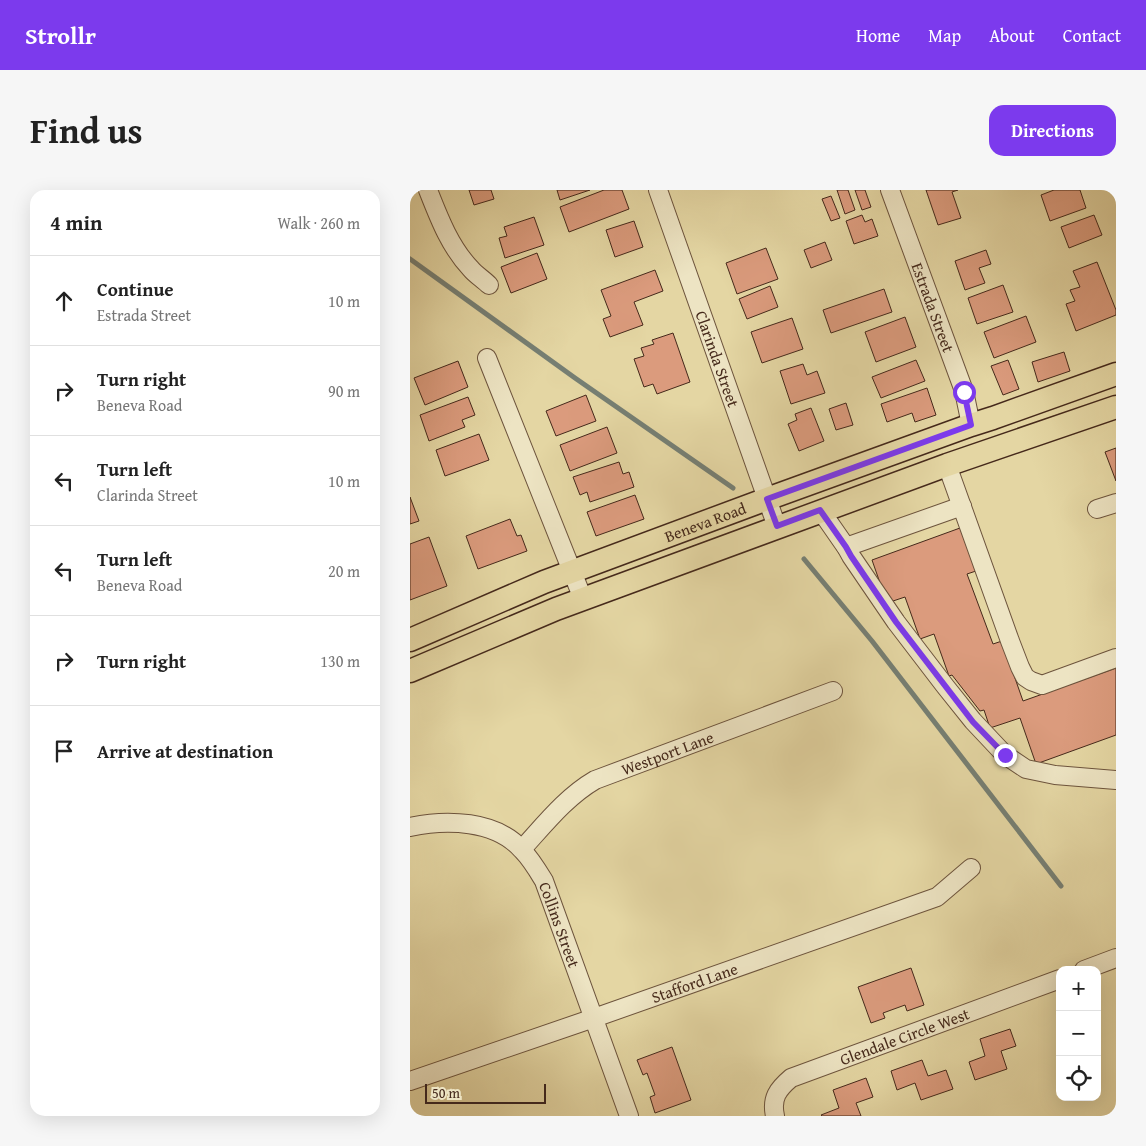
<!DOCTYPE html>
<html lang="en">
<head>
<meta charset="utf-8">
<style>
	body { margin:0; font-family:"Gentium Book Plus",serif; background:#f6f6f6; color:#222 }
	.controls { position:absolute; right:15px; bottom:15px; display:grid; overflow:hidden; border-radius:10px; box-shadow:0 5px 20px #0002 }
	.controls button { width:45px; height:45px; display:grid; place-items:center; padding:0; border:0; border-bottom:1px solid #e0e0e0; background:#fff; color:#222; font:25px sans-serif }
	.scale { position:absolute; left:15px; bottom:12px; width:121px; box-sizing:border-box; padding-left:5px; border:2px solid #45291b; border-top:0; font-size:14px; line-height:18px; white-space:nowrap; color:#45291b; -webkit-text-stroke:4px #ede4c3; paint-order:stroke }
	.stop { position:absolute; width:15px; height:15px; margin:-11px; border:4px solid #7c3aed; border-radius:50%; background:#fff }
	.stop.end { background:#7c3aed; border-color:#fff; box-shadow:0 1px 5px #0008 }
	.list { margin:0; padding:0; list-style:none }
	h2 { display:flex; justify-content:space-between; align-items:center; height:65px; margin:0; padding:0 20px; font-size:21px }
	h2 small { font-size:16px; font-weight:400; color:#767676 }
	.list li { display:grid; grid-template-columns:32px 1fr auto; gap:15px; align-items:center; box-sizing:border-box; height:90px; padding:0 20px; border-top:1px solid #e0e0e0 }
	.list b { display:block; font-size:19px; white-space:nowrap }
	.list p { margin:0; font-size:16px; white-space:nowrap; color:#767676 }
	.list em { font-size:16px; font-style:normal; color:#767676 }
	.icon { flex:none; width:28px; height:28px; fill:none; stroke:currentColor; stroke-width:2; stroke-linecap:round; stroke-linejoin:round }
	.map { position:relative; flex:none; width:706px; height:926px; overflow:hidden; border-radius:15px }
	header { display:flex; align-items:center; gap:30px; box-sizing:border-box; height:70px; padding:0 25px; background:#7c3aed; color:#fff }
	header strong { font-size:24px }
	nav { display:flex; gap:28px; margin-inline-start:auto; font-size:18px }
	.intro { display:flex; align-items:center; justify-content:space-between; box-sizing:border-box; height:120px; padding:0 30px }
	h1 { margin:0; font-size:35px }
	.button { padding:12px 22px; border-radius:15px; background:#7c3aed; color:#fff; font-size:18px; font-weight:700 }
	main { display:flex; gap:30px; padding:0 30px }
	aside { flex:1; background:#fff; border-radius:15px; box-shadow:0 5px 20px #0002 }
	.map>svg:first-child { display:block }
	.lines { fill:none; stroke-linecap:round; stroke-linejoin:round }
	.stream { stroke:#767f73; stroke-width:5 }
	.building { fill:#db9b7d; stroke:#45291b }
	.minor-casing { stroke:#6d543d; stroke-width:20 }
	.major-casing { stroke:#45291b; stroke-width:25 }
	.minor { stroke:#ede4c3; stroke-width:18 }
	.major { stroke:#e4d6a3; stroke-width:22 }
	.route { stroke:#7c3aed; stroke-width:6 }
	.labels { text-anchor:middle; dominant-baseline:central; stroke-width:4.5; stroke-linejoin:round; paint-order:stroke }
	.street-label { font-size:16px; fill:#45291b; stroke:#ede4c3 }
</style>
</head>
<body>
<header>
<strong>Strollr</strong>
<nav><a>Home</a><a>Map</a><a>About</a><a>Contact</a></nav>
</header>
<div class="intro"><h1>Find us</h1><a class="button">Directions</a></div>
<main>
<aside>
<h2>4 min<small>Walk · 260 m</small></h2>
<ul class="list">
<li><svg class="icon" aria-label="ahead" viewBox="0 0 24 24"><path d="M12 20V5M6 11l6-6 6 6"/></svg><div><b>Continue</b><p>Estrada Street</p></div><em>10 m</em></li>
<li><svg class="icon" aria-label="right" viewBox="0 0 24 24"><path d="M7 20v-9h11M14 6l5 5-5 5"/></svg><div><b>Turn right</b><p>Beneva Road</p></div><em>90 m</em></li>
<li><svg class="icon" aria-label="left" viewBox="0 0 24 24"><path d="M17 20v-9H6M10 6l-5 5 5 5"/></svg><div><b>Turn left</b><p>Clarinda Street</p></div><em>10 m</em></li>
<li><svg class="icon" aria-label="left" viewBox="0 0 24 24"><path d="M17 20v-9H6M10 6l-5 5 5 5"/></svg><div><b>Turn left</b><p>Beneva Road</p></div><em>20 m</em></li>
<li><svg class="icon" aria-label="right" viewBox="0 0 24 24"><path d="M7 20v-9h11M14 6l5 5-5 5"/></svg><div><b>Turn right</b></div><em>130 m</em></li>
<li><svg class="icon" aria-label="arrive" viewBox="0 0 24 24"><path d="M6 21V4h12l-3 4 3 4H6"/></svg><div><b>Arrive at destination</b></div></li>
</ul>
</aside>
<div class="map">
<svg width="706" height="926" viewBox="0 0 706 926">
	<rect width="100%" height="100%" fill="#e4d6a3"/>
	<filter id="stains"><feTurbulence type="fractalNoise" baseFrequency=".004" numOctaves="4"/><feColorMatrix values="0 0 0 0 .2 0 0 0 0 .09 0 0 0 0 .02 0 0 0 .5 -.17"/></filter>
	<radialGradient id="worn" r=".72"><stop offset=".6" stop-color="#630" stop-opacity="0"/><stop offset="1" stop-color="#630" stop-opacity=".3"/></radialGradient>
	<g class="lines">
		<g class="stream">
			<path d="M 0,69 L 165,188 L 323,298"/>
			<path d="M 394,369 L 462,451 L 651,696"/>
		</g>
	</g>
	<g class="building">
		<path d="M 59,0 L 81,0 L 84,9 L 64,15 Z"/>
		<path d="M 147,0 L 180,0 L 150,10 Z"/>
		<path d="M 194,0 L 212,0 L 219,19 L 159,42 L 150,17 Z"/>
		<path d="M 427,0 L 438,0 L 445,20 L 435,24 Z"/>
		<path d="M 445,0 L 455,0 L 461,17 L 452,20 Z"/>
		<path d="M 516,0 L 548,0 L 542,2 L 551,28 L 528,35 Z"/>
		<path d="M 644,0 L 670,0 L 676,18 L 640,31 L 631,5 Z"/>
		<path d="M 421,6 L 430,28 L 421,31 L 412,9 Z"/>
		<path d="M 452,25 L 455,32 L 462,29 L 468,46 L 444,54 L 436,31 Z"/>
		<path d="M 684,25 L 692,45 L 659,58 L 651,37 Z"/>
		<path d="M 124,27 L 134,55 L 95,68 L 89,48 L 97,46 L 94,37 Z"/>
		<path d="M 224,31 L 233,57 L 205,67 L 196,40 Z"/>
		<path d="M 415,52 L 422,70 L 401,78 L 394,60 Z"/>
		<path d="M 356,58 L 368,89 L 327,104 L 316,73 Z"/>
		<path d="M 576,60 L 581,74 L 569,78 L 575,93 L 555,100 L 545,71 Z"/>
		<path d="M 127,63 L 137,89 L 101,103 L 91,77 Z"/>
		<path d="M 687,72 L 706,120 L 706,125 L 666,141 L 656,114 L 665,111 L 660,100 L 670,97 L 663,81 Z"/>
		<path d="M 245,80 L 253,101 L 224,112 L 233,135 L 200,147 L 193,129 L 201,126 L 191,100 Z"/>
		<path d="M 593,95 L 603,122 L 567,134 L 558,108 Z"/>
		<path d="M 360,96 L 368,117 L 337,129 L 329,109 Z"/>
		<path d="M 474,99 L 482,122 L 421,143 L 413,120 Z"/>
		<path d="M 616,126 L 626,152 L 584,168 L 574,142 Z"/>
		<path d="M 495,127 L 506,157 L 466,172 L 455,142 Z"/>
		<path d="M 382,128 L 393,159 L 352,173 L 341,142 Z"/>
		<path d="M 263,143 L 280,192 L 247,204 L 243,194 L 234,197 L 224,169 L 234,166 L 231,158 L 244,154 L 242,150 Z"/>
		<path d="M 654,162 L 660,181 L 628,192 L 622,172 Z"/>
		<path d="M 506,170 L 515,191 L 471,208 L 462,187 Z"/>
		<path d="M 598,170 L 609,199 L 593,205 L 581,176 Z"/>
		<path d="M 48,171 L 58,197 L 15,215 L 4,188 Z"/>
		<path d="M 393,174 L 397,185 L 407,181 L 415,203 L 381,214 L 370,181 Z"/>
		<path d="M 517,198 L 526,225 L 505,232 L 502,223 L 477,232 L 471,214 Z"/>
		<path d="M 176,205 L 186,231 L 146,246 L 136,221 Z"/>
		<path d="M 58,207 L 65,225 L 52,230 L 55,237 L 19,251 L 10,225 Z"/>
		<path d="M 436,213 L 443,235 L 426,240 L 419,219 Z"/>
		<path d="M 401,218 L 414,251 L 389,261 L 378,234 L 387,230 L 385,224 Z"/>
		<path d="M 197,237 L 207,263 L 160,281 L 150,255 Z"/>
		<path d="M 69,244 L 79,270 L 35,286 L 26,260 Z"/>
		<path d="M 706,258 L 706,291 L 695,262 Z"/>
		<path d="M 209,272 L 213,284 L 219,282 L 224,297 L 180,312 L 177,302 L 170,305 L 163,287 Z"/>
		<path d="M 225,305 L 234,329 L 186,346 L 177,322 Z"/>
		<path d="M 0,307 L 9,331 L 0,334 Z"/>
		<path d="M 100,329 L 107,346 L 111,345 L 117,361 L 68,379 L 56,346 Z"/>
		<path d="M 550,338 L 566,381 L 557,384 L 583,454 L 592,451 L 613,511 L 706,478 L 706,545 L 626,574 L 610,528 L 580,538 L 574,520 L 570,521 L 542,485 L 539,486 L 524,444 L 510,449 L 495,407 L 477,413 L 462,370 Z"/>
		<path d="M 19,347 L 37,396 L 0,410 L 0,354 Z"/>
		<path d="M 501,778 L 514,815 L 497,821 L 495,815 L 473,823 L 475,828 L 461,833 L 448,797 Z"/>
		<path d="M 600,839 L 606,856 L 591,861 L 597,879 L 565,890 L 559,872 L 575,866 L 570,849 Z"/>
		<path d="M 262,857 L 281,910 L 245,923 L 240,907 L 245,905 L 237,883 L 233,885 L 227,870 Z"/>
		<path d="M 512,870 L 518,886 L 536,880 L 543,899 L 511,910 L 505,893 L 487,900 L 481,881 Z"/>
		<path d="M 456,888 L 463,907 L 446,913 L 451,926 L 412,926 L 411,925 L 429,918 L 423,900 Z"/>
	</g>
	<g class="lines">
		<g class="minor-casing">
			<g id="minor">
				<path d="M 18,0 C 29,28 40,57 61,79 C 66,85 73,89 79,95"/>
				<path id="s1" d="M 248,0 L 367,337"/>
				<path id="s2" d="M 480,0 L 554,201 L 561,235"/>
				<path d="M 77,168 L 173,409"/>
				<path d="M 537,275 L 600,451 L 610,477 L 615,487 L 621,491 L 632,495 L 706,468"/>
				<path d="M 687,319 L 706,313"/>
				<path d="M 411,321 L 436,357 L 441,366 L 486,432 L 535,496 L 563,531 L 595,565 L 616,579 L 645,585 L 706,590"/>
				<path d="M 436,357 L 552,316"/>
				<path id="s3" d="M 0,637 C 36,629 86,630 112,660 C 121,669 128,681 134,691 L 219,926"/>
				<path id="s4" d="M 112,659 C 135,634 156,607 185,590 L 423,501"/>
				<path d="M 674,780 L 706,768"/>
				<path id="s5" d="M 0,891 L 184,828 L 527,707 L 561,678"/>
				<path id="s6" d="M 365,926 C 361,908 368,899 381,888 L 650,789"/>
			</g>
		</g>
		<g class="major-casing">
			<g id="major">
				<path id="s7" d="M 0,450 L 134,392 L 357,309 L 561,235 L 583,228 L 706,184"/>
				<path d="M 0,481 L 146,419 L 537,275 L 706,217"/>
			</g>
		</g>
		<use href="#minor" class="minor"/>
		<use href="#major" class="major"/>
	</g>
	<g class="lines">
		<path class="route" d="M 554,202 L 561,235 L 357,309 L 367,336 L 410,320 L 436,357 L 441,366 L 486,432 L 563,532 L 595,565"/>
	</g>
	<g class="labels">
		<g class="street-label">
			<text stroke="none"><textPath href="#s2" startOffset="125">Estrada Street</textPath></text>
			<text stroke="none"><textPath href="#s1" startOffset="179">Clarinda Street</textPath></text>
			<text stroke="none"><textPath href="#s7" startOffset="318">Beneva Road</textPath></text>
			<text stroke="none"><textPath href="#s4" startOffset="178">Westport Lane</textPath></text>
			<text stroke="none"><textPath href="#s3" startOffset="204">Collins Street</textPath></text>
			<text stroke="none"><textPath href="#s5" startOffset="301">Stafford Lane</textPath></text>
			<text stroke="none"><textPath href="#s6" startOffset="165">Glendale Circle West</textPath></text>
		</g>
	</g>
	<rect width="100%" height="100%" filter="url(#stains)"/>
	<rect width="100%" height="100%" fill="url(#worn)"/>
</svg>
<div class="controls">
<button>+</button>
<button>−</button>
<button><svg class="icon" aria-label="locate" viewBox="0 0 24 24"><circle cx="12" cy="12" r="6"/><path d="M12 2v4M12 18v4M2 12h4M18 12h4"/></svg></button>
</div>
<div class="scale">50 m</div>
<div class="stop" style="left:554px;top:202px"></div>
<div class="stop end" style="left:595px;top:565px"></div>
</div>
</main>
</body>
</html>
